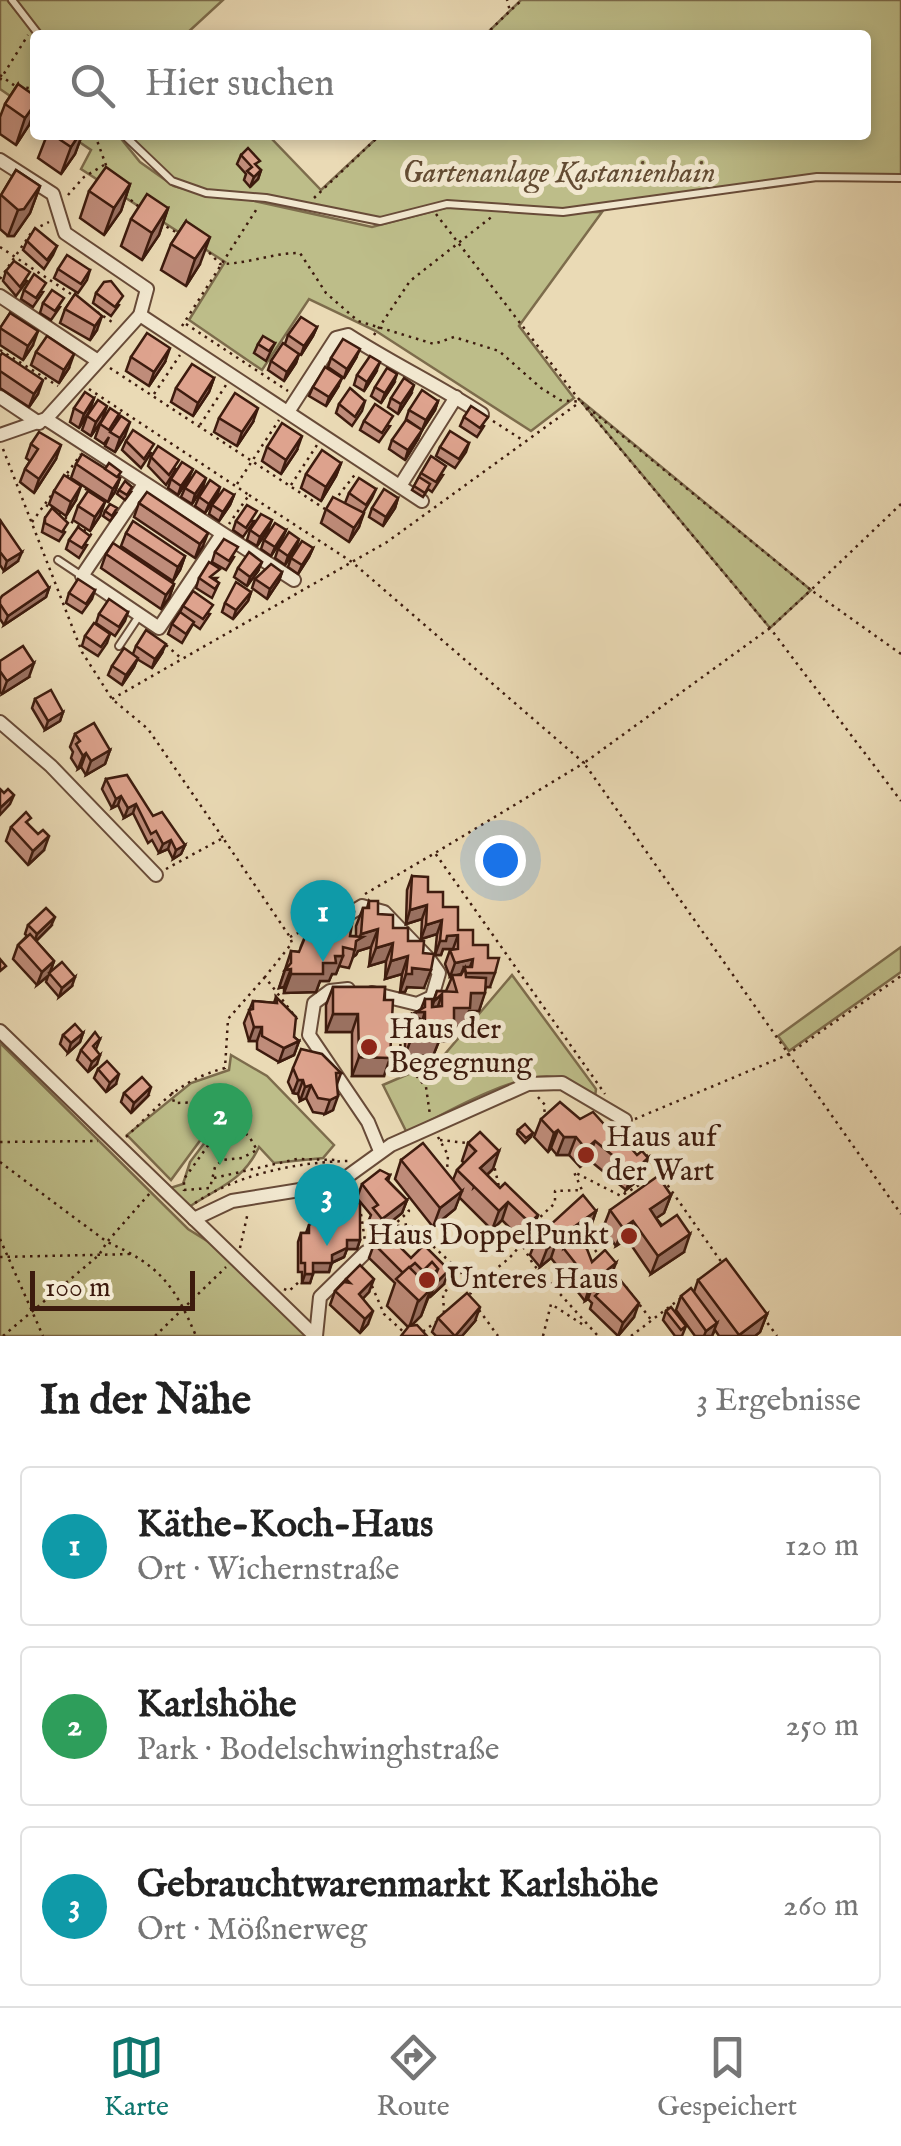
<!DOCTYPE html>
<html lang="de">
<head>
<meta charset="utf-8">
<style>
	body { margin:0; font-family:"IM FELL English",serif; background:#f6f6f6; color:#222 }
	.scale { position:absolute; left:30px; bottom:25px; width:165px; box-sizing:border-box; padding-left:10px; border:5px solid #3d1b0e; border-top:0; font-size:28px; line-height:35px; white-space:nowrap; color:#3d1b0e; -webkit-text-stroke:8px #f1e7cf; paint-order:stroke }
	.you { position:absolute; left:500px; top:860px; width:35px; height:35px; margin:-25px; border:8px solid #fff; border-radius:50%; background:#1a73e8; box-shadow:0 0 0 15px #1a73e833 }
	.badge { display:grid; place-items:center; width:65px; height:65px; border-radius:50%; background:#0f766e; color:#fff; font-size:32px; font-weight:700 }
	.pin { position:absolute; translate:-50% -82px; filter:drop-shadow(0 2px 5px #0008) }
	.pin::after { content:''; position:absolute; top:52px; width:35px; height:30px; background:inherit; clip-path:polygon(0 0,100% 0,50% 100%) }
	.list { margin:0; padding:0; list-style:none }
	h2 { display:flex; justify-content:space-between; align-items:center; height:130px; margin:0; padding:0 40px; font-size:42px }
	h2 small { font-size:32px; font-weight:400; color:#767676 }
	.list li { display:grid; grid-template-columns:65px 1fr auto; gap:30px; align-items:center; box-sizing:border-box; height:160px; margin:0 20px 20px; padding:0 20px; border:2px solid #e0e0e0; border-radius:10px }
	.list b { display:block; font-size:38px; white-space:nowrap }
	.list p { margin:0; font-size:32px; white-space:nowrap; color:#767676 }
	.list em { font-size:32px; font-style:normal; color:#767676 }
	.icon { flex:none; width:55px; height:55px; fill:none; stroke:currentColor; stroke-width:2; stroke-linecap:round; stroke-linejoin:round }
	.map { position:relative; flex:none; width:901px; height:1336px; overflow:hidden }
	.search { position:absolute; background:#fff; box-shadow:0 5px 15px #0003; left:30px; right:30px; top:30px; height:110px; display:flex; align-items:center; gap:25px; box-sizing:border-box; padding:0 35px; border-radius:10px; color:#767676; font-size:38px }
	.sheet { height:670px; background:#fff }
	nav { display:flex; justify-content:space-around; align-items:center; box-sizing:border-box; height:140px; border-top:2px solid #e0e0e0; background:#fff; font-size:28px; color:#767676 }
	nav a { display:grid; justify-items:center; gap:5px }
	nav .on { color:#0f766e }
	.map>svg:first-child { display:block }
	.green { fill:#bdbd89; stroke:#7d6c4c; stroke-width:2.5 }
	.lines { fill:none; stroke-linecap:round; stroke-linejoin:round }
	.lane-casing { stroke:#684b38; stroke-width:10 }
	.street-casing { stroke:#684b38; stroke-width:16 }
	.path { stroke:#3d1b0e; stroke-width:2.5; stroke-dasharray:2.5 5; stroke-linecap:butt }
	.lane { stroke:#f1e7cf; stroke-width:6 }
	.street { stroke:#f1e7cf; stroke-width:12 }
	.wall { fill:#bf8c7a; stroke:#3d1b0e; stroke-width:2.5 }
	.shaded-wall { fill:#9b7263; stroke:#3d1b0e; stroke-width:2.5 }
	.building { fill:#dea38e; stroke:#3d1b0e; stroke-width:2.5 }
	.poi-dot { fill:#8f2418; stroke:#f1e7cf; stroke-width:4 }
	.labels { text-anchor:middle; dominant-baseline:central; stroke-width:10; stroke-linejoin:round; paint-order:stroke }
	.park-label { font-size:30px; font-style:italic; fill:#634c33; stroke:#f1e7cf }
	.poi-label { font-size:30px; fill:#3d1b0e; stroke:#f1e7cf; text-anchor:start }
</style>
</head>
<body>
<div class="map">
<svg width="901" height="1336" viewBox="0 0 901 1336">
	<rect width="100%" height="100%" fill="#eadab5"/>
	<filter id="stains"><feTurbulence type="fractalNoise" baseFrequency=".002" numOctaves="4"/><feColorMatrix values="0 0 0 0 .2 0 0 0 0 .09 0 0 0 0 .02 0 0 0 .5 -.17"/></filter>
	<radialGradient id="worn" r=".72"><stop offset=".6" stop-color="#630" stop-opacity="0"/><stop offset="1" stop-color="#630" stop-opacity=".3"/></radialGradient>
	<g class="green">
		<path d="M 0,0 L 7,0 L 36,35 L 35,113 L 0,89 Z"/>
		<path d="M 15,0 L 223,0 L 185,35 L 43,35 Z"/>
		<path d="M 521,0 L 901,0 L 901,178 L 817,177 L 574,212 L 602,212 L 519,326 L 574,398 L 531,431 L 376,331 L 309,299 L 262,370 L 189,320 L 225,262 L 81,169 L 91,150 L 69,135 L 118,135 L 140,162 L 174,186 L 211,196 L 241,198 L 372,227 L 449,207 L 380,221 L 305,205 L 206,193 L 172,181 L 124,135 L 268,135 L 321,190 L 380,135 L 866,135 L 866,35 L 485,35 Z"/>
		<path d="M 579,399 L 811,590 L 770,628 Z"/>
		<path d="M 901,947 L 901,972 L 789,1051 L 778,1036 Z"/>
		<path d="M 512,975 L 596,1089 L 595,1097 C 582,1091 567,1079 553,1077 C 515,1072 441,1115 407,1133 L 383,1085 L 439,1061 Z"/>
		<path d="M 0,1043 L 188,1229 L 220,1249 L 312,1336 L 0,1336 Z"/>
		<path d="M 231,1055 L 267,1076 L 334,1145 L 323,1158 L 274,1163 L 259,1147 C 243,1181 219,1187 189,1207 L 170,1188 L 183,1184 L 190,1162 L 221,1121 L 237,1122 L 229,1114 L 210,1127 L 171,1180 L 127,1135 L 191,1083 L 229,1070 Z"/>
	</g>
	<g class="lines">
		<g class="lane-casing">
			<g id="lane">
				<path d="M 12,0 L 39,35"/>
				<path d="M 124,135 L 172,181 L 206,193 L 266,198 L 380,221 L 447,204 L 563,212 L 817,177 L 901,178"/>
				<path d="M 58,560 L 82,576"/>
				<path d="M 119,646 L 139,616"/>
			</g>
		</g>
		<g class="street-casing">
			<g id="street">
				<path d="M 0,160 L 53,194 L 65,233 L 147,289 L 140,315 L 46,419 L 0,435"/>
				<path d="M 0,296 L 98,361"/>
				<path d="M 140,315 L 422,501"/>
				<path d="M 0,397 L 39,423"/>
				<path d="M 288,412 L 336,338 L 348,335 C 393,364 438,385 482,414"/>
				<path d="M 46,419 L 294,580"/>
				<path d="M 144,484 L 82,576 L 159,628 L 222,534"/>
				<path d="M 400,486 L 456,397"/>
				<path d="M 0,722 L 51,766 L 156,875"/>
				<path d="M 307,949 L 312,937 L 362,906 L 384,912 L 429,959 L 439,973 L 432,997 L 417,1004 L 372,993"/>
				<path d="M 348,989 L 330,991 L 314,1003 L 309,1035 L 368,1122 L 380,1151"/>
				<path d="M 0,1031 L 315,1336"/>
				<path d="M 194,1219 L 232,1201 L 337,1184 L 391,1145 L 528,1084 L 562,1083 L 625,1120"/>
				<path d="M 316,1336 L 320,1297 L 366,1252"/>
			</g>
		</g>
		<g class="path">
			<path d="M 512,9 L 522,0"/>
			<path d="M 485,35 L 510,11 L 507,0"/>
			<path d="M 0,75 L 15,86 L 35,89"/>
			<path d="M 0,80 L 28,35"/>
			<path d="M 95,135 L 107,168"/>
			<path d="M 68,195 L 84,177 L 104,165"/>
			<path d="M 125,195 L 138,206"/>
			<path d="M 314,198 L 380,135"/>
			<path d="M 436,214 L 581,402"/>
			<path d="M 160,223 L 179,234"/>
			<path d="M 0,247 L 74,296"/>
			<path d="M 204,247 L 220,264 C 248,264 271,253 300,253 L 326,293 L 358,321 L 434,344 L 454,337 L 499,351 L 541,388 L 560,400 L 581,402 L 811,590 L 770,628 L 584,763 L 901,1214"/>
			<path d="M 0,279 L 33,230 L 49,222"/>
			<path d="M 97,312 L 115,324"/>
			<path d="M 186,324 L 288,391"/>
			<path d="M 182,326 L 258,207"/>
			<path d="M 374,335 L 410,281 L 494,215"/>
			<path d="M 0,350 L 58,386"/>
			<path d="M 110,368 L 325,509"/>
			<path d="M 89,389 L 249,495 L 229,524"/>
			<path d="M 154,394 L 180,355"/>
			<path d="M 586,408 L 770,628 L 901,801"/>
			<path d="M 493,421 L 524,441"/>
			<path d="M 200,425 L 226,385"/>
			<path d="M 3,449 L 82,652 L 112,699 L 148,729 L 223,838"/>
			<path d="M 67,475 L 87,490"/>
			<path d="M 237,484 L 279,420"/>
			<path d="M 291,485 L 317,445"/>
			<path d="M 249,495 L 352,562 L 584,763 L 435,853"/>
			<path d="M 334,501 L 357,472"/>
			<path d="M 901,504 L 811,590 L 901,654"/>
			<path d="M 46,505 L 93,536"/>
			<path d="M 32,522 L 81,454"/>
			<path d="M 166,645 L 182,659"/>
			<path d="M 112,699 L 387,542 L 580,402"/>
			<path d="M 166,869 L 223,838 L 290,937 L 292,943 L 265,977 L 300,1023"/>
			<path d="M 365,894 L 435,853 L 605,1094"/>
			<path d="M 290,937 L 302,931"/>
			<path d="M 399,1014 L 401,1058 L 426,1087 L 430,1115"/>
			<path d="M 172,1092 L 174,1103 L 210,1102 L 222,1126 L 184,1179 L 184,1191"/>
			<path d="M 538,1097 L 545,1105 L 544,1116"/>
			<path d="M 635,1119 L 787,1055 L 901,976"/>
			<path d="M 629,1130 L 722,1263"/>
			<path d="M 126,1137 C 161,1104 177,1081 225,1068 L 228,1019 L 265,977"/>
			<path d="M 438,1137 L 448,1155 L 447,1171"/>
			<path d="M 440,1140 L 467,1143"/>
			<path d="M 0,1142 L 98,1141"/>
			<path d="M 493,1161 L 500,1191"/>
			<path d="M 0,1162 L 107,1242 L 150,1193"/>
			<path d="M 641,1170 L 647,1184"/>
			<path d="M 214,1178 L 297,1159 L 338,1160"/>
			<path d="M 349,1188 L 353,1204"/>
			<path d="M 184,1190 L 210,1188 L 215,1167 L 222,1160 L 242,1158 L 257,1150 L 249,1136 L 230,1123 L 223,1126"/>
			<path d="M 195,1203 C 238,1174 297,1162 349,1161"/>
			<path d="M 361,1214 L 365,1241"/>
			<path d="M 535,1222 L 555,1203 L 555,1191 L 582,1190 L 574,1172 L 621,1196 L 644,1182"/>
			<path d="M 392,1227 L 409,1211 L 404,1204"/>
			<path d="M 0,1239 L 43,1336"/>
			<path d="M 374,1244 L 392,1227 L 409,1224 L 461,1272 L 473,1299"/>
			<path d="M 240,1248 L 248,1212"/>
			<path d="M 401,1248 L 417,1232"/>
			<path d="M 0,1257 L 133,1254"/>
			<path d="M 601,1258 L 595,1250 L 606,1220"/>
			<path d="M 372,1286 L 384,1314 L 408,1336"/>
			<path d="M 626,1287 L 652,1321"/>
			<path d="M 284,1289 L 289,1291 L 301,1280"/>
			<path d="M 479,1310 L 498,1336"/>
			<path d="M 444,1313 L 443,1294 L 450,1286 C 475,1284 509,1265 521,1243 L 533,1264 L 598,1336"/>
			<path d="M 763,1317 L 777,1336"/>
			<path d="M 3,1336 L 99,1255 L 107,1242 C 159,1265 174,1284 196,1336"/>
			<path d="M 155,1336 L 226,1267"/>
			<path d="M 417,1336 L 436,1322"/>
			<path d="M 543,1336 L 551,1304 L 585,1326"/>
			<path d="M 631,1336 L 681,1298"/>
		</g>
		<use href="#lane" class="lane"/>
		<use href="#street" class="street"/>
	</g>
	<g class="wall">
		<path d="M 18,84 L 29,125 L 16,145 L 0,134 L 0,117 L 5,104 Z"/>
		<path d="M 47,135 L 82,135 L 75,154 L 61,174 L 38,158 Z"/>
		<path d="M 241,155 L 261,170 L 258,179 L 250,187 L 244,180 L 246,174 L 237,164 Z"/>
		<path d="M 16,170 L 40,186 L 30,213 L 14,236 L 8,236 L 0,229 L 0,197 Z"/>
		<path d="M 130,184 L 121,211 L 104,235 L 80,218 L 89,191 Z"/>
		<path d="M 168,208 L 159,235 L 142,260 L 121,246 L 131,219 Z"/>
		<path d="M 186,221 L 200,264 L 186,286 L 161,270 L 171,244 Z"/>
		<path d="M 27,241 L 57,246 L 53,255 L 44,269 L 23,250 Z"/>
		<path d="M 58,269 L 90,270 L 87,280 L 78,293 L 54,278 Z"/>
		<path d="M 6,271 L 27,281 L 16,296 L 3,281 Z"/>
		<path d="M 24,290 L 43,292 L 33,307 L 21,299 Z"/>
		<path d="M 96,293 L 119,305 L 111,316 L 93,303 Z"/>
		<path d="M 75,294 L 97,330 L 90,340 L 60,323 L 65,309 Z"/>
		<path d="M 43,303 L 60,307 L 51,320 L 40,313 Z"/>
		<path d="M 10,313 L 33,345 L 23,360 L 0,345 L 0,329 Z"/>
		<path d="M 317,327 L 313,336 L 301,355 L 299,354 L 296,363 L 284,381 L 268,370 L 271,361 L 285,344 L 288,335 Z"/>
		<path d="M 275,343 L 266,361 L 254,353 L 258,344 Z"/>
		<path d="M 36,352 L 69,368 L 59,383 L 31,365 Z"/>
		<path d="M 0,356 L 38,394 L 29,407 L 0,388 Z"/>
		<path d="M 131,357 L 165,362 L 149,386 L 126,371 Z"/>
		<path d="M 331,358 L 356,358 L 344,378 L 328,367 Z"/>
		<path d="M 376,372 L 364,391 L 354,385 L 357,375 Z"/>
		<path d="M 214,378 L 209,392 L 193,416 L 171,402 L 176,388 Z"/>
		<path d="M 394,383 L 381,403 L 371,396 L 375,387 Z"/>
		<path d="M 313,387 L 338,387 L 326,406 L 309,396 Z"/>
		<path d="M 411,394 L 398,414 L 388,407 L 391,398 Z"/>
		<path d="M 94,398 L 89,412 L 79,428 L 70,422 L 74,408 Z"/>
		<path d="M 365,401 L 362,411 L 352,426 L 336,413 L 339,404 Z"/>
		<path d="M 438,401 L 435,410 L 422,430 L 406,419 L 409,410 Z"/>
		<path d="M 119,414 L 116,423 L 125,436 L 115,452 L 105,446 L 109,437 L 104,444 L 95,438 L 100,424 Z"/>
		<path d="M 87,416 L 102,420 L 91,436 L 82,430 Z"/>
		<path d="M 464,417 L 484,426 L 477,437 L 460,426 Z"/>
		<path d="M 219,418 L 253,422 L 237,446 L 214,432 Z"/>
		<path d="M 364,421 L 390,426 L 379,442 L 360,430 Z"/>
		<path d="M 422,430 L 418,439 L 405,460 L 389,449 L 392,440 Z"/>
		<path d="M 126,441 L 151,453 L 141,468 L 122,450 Z"/>
		<path d="M 469,443 L 466,452 L 455,468 L 436,456 L 440,447 Z"/>
		<path d="M 31,444 L 56,459 L 34,493 L 20,482 L 25,469 L 30,461 L 26,458 Z"/>
		<path d="M 267,447 L 297,450 L 281,474 L 262,461 Z"/>
		<path d="M 151,457 L 176,469 L 166,485 L 148,466 Z"/>
		<path d="M 341,463 L 336,476 L 321,501 L 301,488 L 306,474 Z"/>
		<path d="M 76,464 L 120,478 L 115,492 L 108,502 L 71,478 Z"/>
		<path d="M 421,473 L 443,475 L 432,492 L 428,489 L 423,497 L 412,490 Z"/>
		<path d="M 189,478 L 178,495 L 168,488 L 171,479 Z"/>
		<path d="M 203,487 L 192,504 L 181,497 L 185,488 Z"/>
		<path d="M 376,489 L 372,498 L 363,513 L 359,527 L 349,542 L 321,523 L 326,509 L 345,503 L 349,493 Z"/>
		<path d="M 119,490 L 131,492 L 125,500 L 117,494 Z"/>
		<path d="M 54,491 L 76,500 L 66,516 L 49,504 Z"/>
		<path d="M 234,495 L 230,505 L 219,521 L 209,514 L 212,505 Z"/>
		<path d="M 217,496 L 205,513 L 195,506 L 199,497 Z"/>
		<path d="M 398,498 L 395,508 L 383,526 L 369,517 L 372,508 Z"/>
		<path d="M 139,503 L 203,546 L 195,558 L 134,517 Z"/>
		<path d="M 78,506 L 100,516 L 90,531 L 73,520 Z"/>
		<path d="M 105,511 L 116,513 L 110,521 L 103,516 Z"/>
		<path d="M 45,518 L 65,532 L 59,541 L 42,532 Z"/>
		<path d="M 0,520 L 18,561 L 4,571 L 0,565 Z"/>
		<path d="M 236,521 L 254,521 L 243,537 L 233,530 Z"/>
		<path d="M 250,530 L 268,530 L 257,546 L 247,540 Z"/>
		<path d="M 286,530 L 282,539 L 271,556 L 261,549 L 264,540 Z"/>
		<path d="M 126,533 L 185,556 L 180,570 L 173,581 L 121,546 Z"/>
		<path d="M 69,540 L 87,545 L 79,558 L 66,549 Z"/>
		<path d="M 296,548 L 285,565 L 275,558 L 278,549 Z"/>
		<path d="M 313,548 L 309,557 L 298,574 L 288,567 L 291,558 Z"/>
		<path d="M 215,552 L 234,557 L 226,570 L 212,562 Z"/>
		<path d="M 106,554 L 174,584 L 169,598 L 161,609 L 101,568 Z"/>
		<path d="M 238,568 L 258,571 L 247,586 L 234,577 Z"/>
		<path d="M 282,572 L 279,581 L 267,599 L 252,588 L 255,579 Z"/>
		<path d="M 199,578 L 217,578 L 215,580 L 219,583 L 212,598 L 196,588 Z"/>
		<path d="M 49,588 L 46,597 L 4,625 L 0,619 L 0,599 Z"/>
		<path d="M 95,590 L 92,599 L 82,613 L 66,603 L 69,593 Z"/>
		<path d="M 251,592 L 248,601 L 233,619 L 222,612 L 225,603 Z"/>
		<path d="M 183,606 L 210,614 L 200,629 L 193,624 L 182,643 L 168,634 L 172,624 L 180,612 Z"/>
		<path d="M 128,612 L 125,621 L 115,636 L 96,623 L 99,614 Z"/>
		<path d="M 110,634 L 107,643 L 98,656 L 82,646 L 85,636 Z"/>
		<path d="M 136,646 L 162,653 L 152,668 L 137,659 L 134,667 L 122,685 L 108,675 L 112,666 L 133,654 Z"/>
		<path d="M 0,661 L 29,677 L 2,694 L 0,692 Z"/>
		<path d="M 35,699 L 63,712 L 60,721 L 45,730 L 32,708 Z"/>
		<path d="M 75,734 L 110,750 L 105,764 L 86,775 L 81,767 L 78,769 L 71,758 L 73,752 L 70,747 Z"/>
		<path d="M 106,779 L 153,816 L 185,845 L 181,854 L 173,859 L 168,849 L 159,853 L 152,840 L 148,843 L 133,813 L 124,818 L 118,805 L 112,808 L 102,789 Z"/>
		<path d="M 28,824 L 44,850 L 28,865 L 6,841 L 11,827 Z"/>
		<path d="M 412,876 L 443,907 L 458,930 L 473,945 L 490,987 L 486,987 L 479,1011 L 469,1011 L 464,1026 L 453,1026 L 447,1041 L 439,1041 L 433,1056 L 405,1055 L 405,1032 L 412,1014 L 414,1015 L 421,1009 L 425,999 L 432,1004 L 437,991 L 446,991 L 452,977 L 450,977 L 445,964 L 450,950 L 453,949 L 443,949 L 441,955 L 435,955 L 437,934 L 421,939 L 422,919 L 406,924 L 407,890 Z"/>
		<path d="M 369,901 L 378,914 L 408,941 L 424,988 L 407,987 L 405,992 L 400,992 L 402,974 L 385,979 L 386,961 L 369,966 L 371,947 L 358,951 L 356,955 L 353,957 L 349,968 L 339,966 L 336,974 L 332,974 L 329,981 L 320,981 L 316,992 L 284,993 L 284,987 L 279,988 L 291,951 L 299,952 L 319,936 L 322,928 L 327,928 L 330,920 L 334,920 L 337,912 L 350,936 L 356,936 L 356,926 L 363,908 L 367,908 Z"/>
		<path d="M 28,925 L 51,926 L 36,941 L 54,961 L 50,972 L 72,986 L 59,997 L 46,982 L 48,976 L 37,985 L 13,959 L 18,945 L 27,936 L 25,934 Z"/>
		<path d="M 333,987 L 385,987 L 384,1076 L 352,1076 L 352,1032 L 326,1032 L 326,1005 Z"/>
		<path d="M 276,997 L 294,1037 L 299,1041 L 294,1055 L 279,1062 L 257,1049 L 257,1041 L 249,1041 L 244,1023 L 253,1001 L 274,1003 Z"/>
		<path d="M 83,1033 L 80,1042 L 68,1053 L 60,1044 L 63,1035 Z"/>
		<path d="M 100,1039 L 96,1049 L 97,1064 L 88,1072 L 77,1060 L 81,1050 Z"/>
		<path d="M 293,1068 L 341,1073 L 337,1084 L 333,1110 L 325,1114 L 313,1112 L 306,1098 L 300,1101 L 298,1094 L 293,1093 L 288,1082 Z"/>
		<path d="M 98,1069 L 116,1084 L 106,1092 L 94,1078 Z"/>
		<path d="M 124,1093 L 148,1096 L 131,1113 L 121,1102 Z"/>
		<path d="M 541,1119 L 580,1119 L 642,1177 L 626,1190 L 588,1159 L 580,1167 L 569,1155 L 557,1155 L 551,1148 L 548,1152 L 534,1137 Z"/>
		<path d="M 518,1130 L 533,1133 L 531,1137 L 525,1143 L 517,1134 Z"/>
		<path d="M 468,1143 L 493,1169 L 487,1175 L 500,1188 L 538,1215 L 531,1233 L 523,1241 L 502,1220 L 492,1230 L 459,1197 L 455,1209 L 433,1227 L 395,1179 L 401,1160 L 453,1180 L 457,1170 L 464,1163 L 462,1161 Z"/>
		<path d="M 390,1175 L 388,1181 L 407,1200 L 402,1213 L 377,1233 L 368,1222 L 371,1215 L 357,1198 L 362,1184 Z"/>
		<path d="M 671,1195 L 664,1213 L 656,1218 L 684,1252 L 651,1274 L 627,1239 L 616,1246 L 603,1228 L 610,1210 Z"/>
		<path d="M 324,1203 L 360,1240 L 357,1249 L 347,1249 L 344,1257 L 332,1263 L 329,1272 L 313,1272 L 310,1283 L 302,1283 L 302,1272 L 298,1272 L 298,1242 L 301,1233 L 306,1233 L 309,1225 L 320,1220 L 320,1212 Z"/>
		<path d="M 596,1211 L 590,1229 L 575,1240 L 634,1317 L 618,1336 L 590,1309 L 592,1303 L 588,1299 L 585,1301 L 551,1258 L 540,1267 L 530,1255 L 537,1237 Z"/>
		<path d="M 374,1244 L 411,1258 L 444,1284 L 430,1297 L 429,1296 L 421,1316 L 408,1327 L 387,1306 L 395,1283 L 369,1258 Z"/>
		<path d="M 346,1279 L 369,1292 L 363,1298 L 368,1324 L 360,1333 L 330,1305 L 335,1291 Z"/>
		<path d="M 698,1280 L 767,1314 L 760,1332 L 755,1336 L 719,1336 L 715,1330 L 712,1336 L 695,1336 L 676,1310 L 681,1296 L 694,1292 Z"/>
		<path d="M 666,1311 L 686,1326 L 682,1336 L 675,1336 L 663,1320 Z"/>
		<path d="M 438,1318 L 475,1321 L 462,1336 L 436,1336 L 432,1332 Z"/>
	</g>
	<g class="shaded-wall">
		<path d="M 35,104 L 35,110 L 29,125 L 16,145 L 25,118 Z"/>
		<path d="M 79,135 L 82,135 L 75,154 L 61,174 L 71,147 Z"/>
		<path d="M 261,170 L 258,179 L 250,187 L 254,177 Z"/>
		<path d="M 130,184 L 121,211 L 104,235 L 114,208 Z"/>
		<path d="M 40,186 L 30,213 L 14,236 L 8,236 L 18,210 Z"/>
		<path d="M 168,208 L 159,235 L 142,260 L 152,233 Z"/>
		<path d="M 210,237 L 200,264 L 186,286 L 195,259 Z"/>
		<path d="M 102,316 L 97,330 L 90,340 L 95,326 Z"/>
		<path d="M 317,327 L 313,336 L 301,355 L 304,346 Z"/>
		<path d="M 38,331 L 33,345 L 23,360 L 28,346 Z"/>
		<path d="M 170,348 L 165,362 L 149,386 L 154,372 Z"/>
		<path d="M 360,349 L 356,358 L 344,378 L 347,369 Z"/>
		<path d="M 74,354 L 69,368 L 59,383 L 64,370 Z"/>
		<path d="M 299,354 L 296,363 L 284,381 L 287,372 Z"/>
		<path d="M 380,362 L 376,372 L 364,391 L 367,382 Z"/>
		<path d="M 397,374 L 394,383 L 381,403 L 385,393 Z"/>
		<path d="M 214,378 L 209,392 L 193,416 L 198,403 Z"/>
		<path d="M 342,378 L 338,387 L 326,406 L 329,397 Z"/>
		<path d="M 43,380 L 38,394 L 29,407 L 34,394 Z"/>
		<path d="M 414,385 L 411,394 L 398,414 L 401,404 Z"/>
		<path d="M 94,398 L 89,412 L 79,428 L 84,414 Z"/>
		<path d="M 438,401 L 435,410 L 422,430 L 426,420 Z"/>
		<path d="M 107,406 L 102,420 L 91,436 L 96,422 Z"/>
		<path d="M 258,408 L 253,422 L 237,446 L 242,432 Z"/>
		<path d="M 130,422 L 125,436 L 115,452 L 120,438 Z"/>
		<path d="M 422,430 L 418,439 L 405,460 L 408,450 Z"/>
		<path d="M 302,436 L 297,450 L 281,474 L 286,460 Z"/>
		<path d="M 61,445 L 56,459 L 34,493 L 39,479 Z"/>
		<path d="M 341,463 L 336,476 L 321,501 L 326,487 Z"/>
		<path d="M 193,469 L 189,478 L 178,495 L 181,486 Z"/>
		<path d="M 120,478 L 115,492 L 108,502 L 113,489 Z"/>
		<path d="M 206,478 L 203,487 L 192,504 L 195,494 Z"/>
		<path d="M 81,486 L 76,500 L 66,516 L 71,502 Z"/>
		<path d="M 220,487 L 217,496 L 205,513 L 209,504 Z"/>
		<path d="M 234,495 L 230,505 L 219,521 L 223,512 Z"/>
		<path d="M 398,498 L 395,508 L 383,526 L 386,517 Z"/>
		<path d="M 105,502 L 100,516 L 90,531 L 95,517 Z"/>
		<path d="M 364,513 L 359,527 L 349,542 L 354,528 Z"/>
		<path d="M 272,520 L 268,530 L 257,546 L 260,537 Z"/>
		<path d="M 286,530 L 282,539 L 271,556 L 275,547 Z"/>
		<path d="M 208,533 L 203,546 L 195,558 L 200,544 Z"/>
		<path d="M 299,539 L 296,548 L 285,565 L 288,556 Z"/>
		<path d="M 313,548 L 309,557 L 298,574 L 302,565 Z"/>
		<path d="M 22,552 L 18,561 L 4,571 L 7,561 Z"/>
		<path d="M 185,556 L 180,570 L 173,581 L 178,567 Z"/>
		<path d="M 262,562 L 258,571 L 247,586 L 250,577 Z"/>
		<path d="M 282,572 L 279,581 L 267,599 L 270,589 Z"/>
		<path d="M 174,584 L 169,598 L 161,609 L 166,595 Z"/>
		<path d="M 49,588 L 46,597 L 4,625 L 8,616 Z"/>
		<path d="M 251,592 L 248,601 L 233,619 L 236,610 Z"/>
		<path d="M 166,644 L 162,653 L 152,668 L 155,659 Z"/>
		<path d="M 138,658 L 134,667 L 122,685 L 126,675 Z"/>
		<path d="M 34,663 L 29,677 L 2,694 L 7,681 Z"/>
		<path d="M 63,712 L 60,721 L 45,730 L 48,721 Z"/>
		<path d="M 110,750 L 105,764 L 86,775 L 91,761 Z"/>
		<path d="M 86,753 L 81,767 L 78,769 L 83,756 Z"/>
		<path d="M 14,795 L 10,804 L 0,815 L 0,808 Z"/>
		<path d="M 121,796 L 118,805 L 112,808 L 116,799 Z"/>
		<path d="M 136,804 L 133,813 L 124,818 L 128,808 Z"/>
		<path d="M 49,836 L 44,850 L 28,865 L 33,851 Z"/>
		<path d="M 171,840 L 168,849 L 159,853 L 163,844 Z"/>
		<path d="M 185,845 L 181,854 L 173,859 L 176,850 Z"/>
		<path d="M 427,905 L 422,919 L 406,924 L 410,910 Z"/>
		<path d="M 55,917 L 51,926 L 34,943 L 37,934 Z"/>
		<path d="M 442,920 L 437,934 L 421,939 L 426,925 Z"/>
		<path d="M 378,929 L 371,947 L 358,951 L 356,955 L 353,957 L 356,941 L 359,939 L 361,934 Z"/>
		<path d="M 458,935 L 453,949 L 443,949 L 441,955 L 435,955 L 440,941 L 447,936 Z"/>
		<path d="M 393,943 L 386,961 L 369,966 L 376,948 Z"/>
		<path d="M 335,956 L 343,956 L 336,974 L 332,974 L 329,981 L 320,981 L 316,992 L 284,993 L 291,974 L 323,963 Z"/>
		<path d="M 408,956 L 402,974 L 385,979 L 391,961 Z"/>
		<path d="M 473,959 L 468,972 L 495,973 L 490,987 L 459,987 L 464,967 L 461,974 L 450,977 L 455,963 Z"/>
		<path d="M 54,961 L 49,975 L 37,985 L 42,972 Z"/>
		<path d="M 412,968 L 431,970 L 424,988 L 407,987 L 405,992 L 400,992 L 406,974 Z"/>
		<path d="M 291,969 L 284,987 L 279,988 L 285,970 Z"/>
		<path d="M 75,977 L 72,986 L 59,997 L 62,988 Z"/>
		<path d="M 471,993 L 485,993 L 479,1011 L 469,1011 L 464,1026 L 453,1026 L 447,1041 L 439,1041 L 433,1056 L 405,1055 L 412,1037 L 440,1023 L 454,1008 Z"/>
		<path d="M 442,994 L 436,1012 L 428,1020 L 434,1001 Z"/>
		<path d="M 416,1012 L 425,1012 L 419,1030 L 412,1023 Z"/>
		<path d="M 333,1014 L 358,1014 L 352,1032 L 326,1032 Z"/>
		<path d="M 254,1027 L 262,1027 L 257,1041 L 249,1041 Z"/>
		<path d="M 83,1033 L 80,1042 L 68,1053 L 71,1043 Z"/>
		<path d="M 299,1041 L 294,1055 L 279,1062 L 284,1048 Z"/>
		<path d="M 100,1055 L 97,1064 L 88,1072 L 92,1062 Z"/>
		<path d="M 359,1057 L 390,1058 L 384,1076 L 352,1076 Z"/>
		<path d="M 119,1074 L 116,1084 L 106,1092 L 110,1083 Z"/>
		<path d="M 298,1080 L 303,1080 L 298,1094 L 293,1093 Z"/>
		<path d="M 311,1085 L 306,1098 L 300,1101 L 305,1087 Z"/>
		<path d="M 151,1087 L 148,1096 L 131,1113 L 134,1103 Z"/>
		<path d="M 338,1096 L 333,1110 L 325,1114 L 330,1100 Z"/>
		<path d="M 558,1130 L 551,1148 L 548,1152 L 554,1133 Z"/>
		<path d="M 564,1137 L 576,1137 L 569,1155 L 557,1155 Z"/>
		<path d="M 595,1141 L 588,1159 L 580,1167 L 586,1149 Z"/>
		<path d="M 499,1151 L 493,1169 L 474,1187 L 480,1168 Z"/>
		<path d="M 648,1158 L 642,1177 L 626,1190 L 633,1172 Z"/>
		<path d="M 462,1191 L 455,1209 L 433,1227 L 440,1208 Z"/>
		<path d="M 671,1195 L 664,1213 L 643,1227 L 650,1209 Z"/>
		<path d="M 407,1200 L 402,1213 L 377,1233 L 382,1219 Z"/>
		<path d="M 508,1202 L 502,1220 L 492,1230 L 499,1211 Z"/>
		<path d="M 596,1211 L 590,1229 L 564,1248 L 571,1229 Z"/>
		<path d="M 538,1215 L 531,1233 L 523,1241 L 530,1223 Z"/>
		<path d="M 633,1221 L 627,1239 L 616,1246 L 623,1228 Z"/>
		<path d="M 690,1234 L 684,1252 L 651,1274 L 658,1256 Z"/>
		<path d="M 347,1240 L 360,1240 L 357,1249 L 347,1249 L 344,1257 L 331,1263 L 329,1272 L 310,1272 L 313,1263 L 332,1255 Z"/>
		<path d="M 557,1240 L 551,1258 L 540,1267 L 547,1249 Z"/>
		<path d="M 616,1263 L 609,1281 L 598,1291 L 593,1285 L 588,1299 L 585,1301 L 591,1283 Z"/>
		<path d="M 438,1269 L 421,1316 L 409,1328 L 424,1283 Z"/>
		<path d="M 449,1270 L 444,1284 L 430,1297 L 435,1284 Z"/>
		<path d="M 305,1274 L 313,1274 L 310,1283 L 302,1283 Z"/>
		<path d="M 374,1279 L 369,1292 L 354,1308 L 359,1294 Z"/>
		<path d="M 639,1303 L 634,1317 L 618,1336 L 623,1323 Z"/>
		<path d="M 480,1307 L 475,1321 L 462,1336 L 455,1336 Z"/>
		<path d="M 373,1311 L 368,1324 L 360,1333 L 365,1319 Z"/>
		<path d="M 767,1314 L 760,1332 L 755,1336 L 738,1336 Z"/>
		<path d="M 717,1323 L 712,1336 L 704,1336 L 706,1331 Z"/>
	</g>
	<g class="building">
		<path d="M 18,84 L 35,96 L 35,104 L 25,118 L 5,104 Z"/>
		<path d="M 53,135 L 79,135 L 71,147 Z"/>
		<path d="M 248,148 L 260,161 L 255,164 L 261,170 L 254,177 L 247,171 L 252,167 L 241,155 Z"/>
		<path d="M 106,167 L 130,184 L 114,208 L 89,191 Z"/>
		<path d="M 16,170 L 40,186 L 24,209 L 18,210 L 1,195 Z"/>
		<path d="M 147,194 L 168,208 L 152,233 L 131,219 Z"/>
		<path d="M 186,221 L 210,237 L 195,259 L 171,244 Z"/>
		<path d="M 35,228 L 57,246 L 47,260 L 27,241 Z"/>
		<path d="M 67,255 L 90,270 L 81,284 L 58,269 Z"/>
		<path d="M 14,261 L 30,272 L 20,287 L 6,271 Z"/>
		<path d="M 34,274 L 46,283 L 36,298 L 24,290 Z"/>
		<path d="M 111,281 L 123,296 L 115,307 L 96,293 L 104,282 Z"/>
		<path d="M 52,290 L 64,298 L 55,311 L 43,303 Z"/>
		<path d="M 75,294 L 102,316 L 95,326 L 65,309 Z"/>
		<path d="M 10,313 L 38,331 L 28,346 L 0,328 Z"/>
		<path d="M 301,317 L 317,327 L 304,346 L 288,335 Z"/>
		<path d="M 147,333 L 170,348 L 154,372 L 131,357 Z"/>
		<path d="M 47,336 L 74,354 L 64,370 L 36,352 Z"/>
		<path d="M 263,336 L 275,343 L 269,351 L 258,344 Z"/>
		<path d="M 343,339 L 360,349 L 347,369 L 331,358 Z"/>
		<path d="M 283,343 L 299,354 L 287,372 L 271,361 Z"/>
		<path d="M 2,353 L 43,380 L 34,394 L 0,371 L 0,356 Z"/>
		<path d="M 370,356 L 380,362 L 367,382 L 357,375 Z"/>
		<path d="M 192,364 L 214,378 L 198,403 L 176,388 Z"/>
		<path d="M 325,367 L 342,378 L 329,397 L 313,387 Z"/>
		<path d="M 387,368 L 397,374 L 385,393 L 375,387 Z"/>
		<path d="M 404,378 L 414,385 L 401,404 L 391,398 Z"/>
		<path d="M 350,388 L 365,401 L 355,417 L 339,404 Z"/>
		<path d="M 422,390 L 438,401 L 426,420 L 409,410 Z"/>
		<path d="M 85,392 L 94,398 L 84,414 L 74,408 Z"/>
		<path d="M 235,393 L 258,408 L 242,432 L 219,418 Z"/>
		<path d="M 98,400 L 107,406 L 96,422 L 87,416 Z"/>
		<path d="M 375,404 L 393,416 L 382,433 L 364,421 Z"/>
		<path d="M 471,406 L 488,417 L 480,428 L 464,417 Z"/>
		<path d="M 110,408 L 119,414 L 109,430 L 100,424 Z"/>
		<path d="M 121,416 L 130,422 L 120,438 L 110,432 Z"/>
		<path d="M 406,420 L 422,430 L 408,450 L 392,440 Z"/>
		<path d="M 282,423 L 302,436 L 286,460 L 267,447 Z"/>
		<path d="M 133,430 L 154,444 L 144,459 L 126,441 Z"/>
		<path d="M 450,431 L 469,443 L 459,459 L 440,447 Z"/>
		<path d="M 39,432 L 61,445 L 39,479 L 25,469 L 38,449 L 31,444 Z"/>
		<path d="M 158,446 L 179,460 L 169,475 L 151,457 Z"/>
		<path d="M 322,450 L 341,463 L 326,487 L 306,474 Z"/>
		<path d="M 82,454 L 120,478 L 113,489 L 76,464 Z"/>
		<path d="M 431,456 L 446,466 L 436,482 L 421,473 Z"/>
		<path d="M 182,462 L 193,469 L 181,486 L 171,479 Z"/>
		<path d="M 109,463 L 121,472 L 117,477 L 105,469 Z"/>
		<path d="M 196,471 L 206,478 L 195,494 L 185,488 Z"/>
		<path d="M 64,475 L 81,486 L 71,502 L 54,491 Z"/>
		<path d="M 419,477 L 430,484 L 425,493 L 414,486 Z"/>
		<path d="M 359,478 L 376,489 L 366,505 L 349,493 Z"/>
		<path d="M 210,480 L 220,487 L 209,504 L 199,497 Z"/>
		<path d="M 125,481 L 132,487 L 127,495 L 119,490 Z"/>
		<path d="M 224,489 L 234,495 L 223,512 L 212,505 Z"/>
		<path d="M 384,489 L 398,498 L 386,517 L 372,508 Z"/>
		<path d="M 88,491 L 105,502 L 95,517 L 78,506 Z"/>
		<path d="M 147,492 L 208,533 L 200,544 L 139,503 Z"/>
		<path d="M 333,497 L 364,513 L 354,528 L 326,509 Z"/>
		<path d="M 110,504 L 117,508 L 112,516 L 105,511 Z"/>
		<path d="M 247,505 L 257,511 L 246,528 L 236,521 Z"/>
		<path d="M 52,508 L 68,523 L 62,532 L 45,523 L 45,518 Z"/>
		<path d="M 261,514 L 272,520 L 260,537 L 250,530 Z"/>
		<path d="M 0,520 L 22,552 L 7,561 L 0,552 Z"/>
		<path d="M 133,521 L 185,556 L 178,567 L 126,533 Z"/>
		<path d="M 275,523 L 286,530 L 275,547 L 264,540 Z"/>
		<path d="M 78,527 L 90,536 L 82,548 L 69,540 Z"/>
		<path d="M 289,532 L 299,539 L 288,556 L 278,549 Z"/>
		<path d="M 224,539 L 238,547 L 229,561 L 215,552 Z"/>
		<path d="M 302,541 L 313,548 L 302,565 L 291,558 Z"/>
		<path d="M 113,543 L 174,584 L 166,595 L 106,554 Z"/>
		<path d="M 249,552 L 262,562 L 250,577 L 238,568 Z"/>
		<path d="M 209,562 L 220,569 L 210,577 L 219,583 L 215,589 L 199,578 Z"/>
		<path d="M 271,564 L 282,572 L 270,589 L 255,579 Z"/>
		<path d="M 38,571 L 49,588 L 8,616 L 0,604 L 0,599 L 2,596 Z"/>
		<path d="M 78,579 L 95,590 L 86,604 L 69,593 Z"/>
		<path d="M 236,582 L 251,592 L 236,610 L 225,603 Z"/>
		<path d="M 193,591 L 213,605 L 203,619 L 183,606 Z"/>
		<path d="M 109,599 L 128,612 L 119,627 L 99,614 Z"/>
		<path d="M 180,612 L 194,622 L 186,634 L 172,624 Z"/>
		<path d="M 94,623 L 110,634 L 101,647 L 85,636 Z"/>
		<path d="M 146,630 L 166,644 L 155,659 L 136,646 Z"/>
		<path d="M 23,646 L 34,663 L 7,681 L 0,671 L 0,661 Z"/>
		<path d="M 124,648 L 138,658 L 126,675 L 112,666 Z"/>
		<path d="M 51,690 L 63,712 L 48,721 L 35,699 Z"/>
		<path d="M 94,723 L 110,750 L 91,761 L 86,753 L 83,756 L 76,744 L 80,741 L 75,734 Z"/>
		<path d="M 127,775 L 153,816 L 162,812 L 185,845 L 176,850 L 171,840 L 163,844 L 156,831 L 151,834 L 136,804 L 128,808 L 121,796 L 116,799 L 106,779 Z"/>
		<path d="M 0,789 L 4,793 L 8,789 L 14,795 L 0,808 Z"/>
		<path d="M 26,812 L 31,818 L 26,822 L 38,834 L 43,830 L 49,836 L 33,851 L 11,827 Z"/>
		<path d="M 412,876 L 428,877 L 428,892 L 443,892 L 443,907 L 458,907 L 458,930 L 473,930 L 473,945 L 488,945 L 488,958 L 499,958 L 495,973 L 466,973 L 464,967 L 472,967 L 473,959 L 455,963 L 450,950 L 458,949 L 458,935 L 447,936 L 446,941 L 440,941 L 442,920 L 426,925 L 427,905 L 410,910 Z"/>
		<path d="M 369,901 L 378,901 L 378,914 L 393,915 L 393,928 L 408,928 L 408,941 L 424,941 L 423,953 L 434,954 L 431,970 L 412,968 L 412,974 L 406,974 L 408,956 L 391,961 L 393,943 L 376,948 L 378,929 L 361,934 L 363,908 L 369,908 Z"/>
		<path d="M 46,908 L 55,917 L 37,934 L 28,925 Z"/>
		<path d="M 337,912 L 354,912 L 350,936 L 363,937 L 356,941 L 355,950 L 343,947 L 343,956 L 335,956 L 336,963 L 323,963 L 323,974 L 291,974 L 291,969 L 285,970 L 291,963 L 291,951 L 299,952 L 306,935 L 322,936 L 322,928 L 330,928 L 330,920 L 338,920 Z"/>
		<path d="M 30,934 L 54,961 L 42,972 L 18,945 Z"/>
		<path d="M 0,959 L 6,966 L 0,971 Z"/>
		<path d="M 62,962 L 75,977 L 62,988 L 49,973 Z"/>
		<path d="M 465,968 L 466,977 L 486,978 L 485,993 L 471,993 L 470,1008 L 454,1008 L 454,1023 L 440,1023 L 440,1038 L 412,1037 L 412,1014 L 425,1022 L 425,1012 L 416,1012 L 425,1007 L 425,999 L 432,999 L 432,1007 L 442,1006 L 442,994 L 434,1001 L 437,991 L 457,992 L 452,975 L 461,975 Z"/>
		<path d="M 333,987 L 385,987 L 384,1000 L 393,1000 L 390,1058 L 359,1057 L 358,1014 L 333,1014 Z"/>
		<path d="M 276,997 L 296,1017 L 294,1037 L 299,1041 L 284,1048 L 262,1036 L 262,1027 L 254,1027 L 249,1010 L 253,1009 L 253,1001 L 277,1003 Z"/>
		<path d="M 75,1024 L 83,1033 L 71,1043 L 63,1035 Z"/>
		<path d="M 95,1032 L 100,1039 L 93,1046 L 100,1055 L 92,1062 L 81,1050 Z"/>
		<path d="M 301,1049 L 322,1054 L 341,1073 L 336,1073 L 338,1096 L 330,1100 L 318,1098 L 311,1085 L 305,1087 L 303,1080 L 298,1080 L 293,1068 Z"/>
		<path d="M 107,1061 L 119,1074 L 110,1083 L 98,1069 Z"/>
		<path d="M 142,1077 L 151,1087 L 134,1103 L 124,1093 Z"/>
		<path d="M 560,1102 L 580,1119 L 593,1112 L 621,1143 L 624,1140 L 637,1155 L 642,1151 L 648,1158 L 633,1172 L 595,1141 L 586,1149 L 576,1137 L 564,1137 L 558,1130 L 554,1133 L 541,1119 Z"/>
		<path d="M 525,1124 L 533,1133 L 526,1138 L 518,1130 Z"/>
		<path d="M 480,1132 L 499,1151 L 480,1168 L 500,1188 L 505,1183 L 538,1215 L 530,1223 L 508,1202 L 499,1211 L 457,1170 L 476,1151 L 468,1143 Z"/>
		<path d="M 423,1143 L 462,1191 L 440,1208 L 401,1160 Z"/>
		<path d="M 380,1170 L 390,1175 L 386,1179 L 407,1200 L 382,1219 L 373,1208 L 378,1205 L 362,1184 Z"/>
		<path d="M 658,1176 L 671,1195 L 650,1209 L 661,1226 L 677,1215 L 690,1234 L 658,1256 L 633,1221 L 623,1228 L 610,1210 Z"/>
		<path d="M 583,1195 L 596,1211 L 571,1229 L 570,1236 L 587,1249 L 592,1262 L 605,1250 L 616,1263 L 591,1283 L 557,1240 L 547,1249 L 537,1237 Z"/>
		<path d="M 324,1203 L 360,1203 L 360,1240 L 347,1240 L 347,1248 L 332,1255 L 332,1263 L 313,1263 L 313,1274 L 305,1274 L 305,1263 L 301,1263 L 301,1233 L 309,1233 L 309,1225 L 323,1218 Z"/>
		<path d="M 386,1233 L 411,1258 L 424,1245 L 449,1270 L 435,1284 L 433,1282 L 438,1269 L 432,1262 L 423,1271 L 415,1263 L 403,1273 L 374,1244 Z"/>
		<path d="M 726,1259 L 767,1314 L 739,1335 L 698,1280 Z"/>
		<path d="M 432,1262 L 438,1269 L 424,1283 L 431,1289 L 419,1301 L 396,1279 L 409,1267 L 418,1276 Z"/>
		<path d="M 360,1265 L 374,1279 L 359,1294 L 373,1311 L 365,1319 L 335,1291 L 344,1282 L 350,1283 L 346,1279 Z"/>
		<path d="M 604,1276 L 613,1287 L 621,1281 L 639,1303 L 623,1323 L 595,1296 L 599,1292 L 593,1285 Z"/>
		<path d="M 691,1288 L 717,1323 L 706,1331 L 681,1296 Z"/>
		<path d="M 467,1293 L 480,1307 L 455,1336 L 438,1318 Z"/>
		<path d="M 671,1307 L 686,1326 L 681,1330 L 666,1311 Z"/>
		<path d="M 417,1325 L 427,1336 L 401,1336 L 409,1326 Z"/>
	</g>
	<g class="poi-dot">
		<circle cx="369" cy="1047" r="10"/>
		<circle cx="586" cy="1155" r="10"/>
		<circle cx="629" cy="1236" r="10"/>
		<circle cx="427" cy="1280" r="10"/>
	</g>
	<g class="labels">
		<g class="park-label">
			<text x="559" y="174">Gartenanlage Kastanienhain</text>
		</g>
		<g class="poi-label">
			<text x="389" y="1030">Haus der<tspan x="389" dy="34">Begegnung</tspan></text>
			<text x="606" y="1138">Haus auf<tspan x="606" dy="34">der Wart</tspan></text>
			<text x="609" y="1236" text-anchor="end">Haus DoppelPunkt</text>
			<text x="447" y="1280">Unteres Haus</text>
		</g>
	</g>
	<rect width="100%" height="100%" filter="url(#stains)"/>
	<rect width="100%" height="100%" fill="url(#worn)"/>
</svg>
<div class="scale">100 m</div>
<div class="you"></div>
<div class="pin badge" style="left:323px;top:962px;background:#0f9aa8">1</div>
<div class="pin badge" style="left:220px;top:1165px;background:#2e9e5b">2</div>
<div class="pin badge" style="left:327px;top:1246px;background:#0f9aa8">3</div>
<div class="search"><svg class="icon" aria-label="search" viewBox="0 0 24 24"><circle cx="10" cy="10" r="6"/><path d="M15 15l6 6"/></svg>Hier suchen</div>
</div>
<section class="sheet">
<h2>In der Nähe<small>3 Ergebnisse</small></h2>
<ul class="list">
<li><span class="badge" style="background:#0f9aa8">1</span><div><b>Käthe-Koch-Haus</b><p>Ort · Wichernstraße</p></div><em>120 m</em></li>
<li><span class="badge" style="background:#2e9e5b">2</span><div><b>Karlshöhe</b><p>Park · Bodelschwinghstraße</p></div><em>250 m</em></li>
<li><span class="badge" style="background:#0f9aa8">3</span><div><b>Gebrauchtwarenmarkt Karlshöhe</b><p>Ort · Mößnerweg</p></div><em>260 m</em></li>
</ul>
</section>
<nav>
<a class="on"><svg class="icon" aria-label="map" viewBox="0 0 24 24"><path d="M3 6l6-2 6 2 6-2v14l-6 2-6-2-6 2zM9 4v14M15 6v14"/></svg>Karte</a>
<a><svg class="icon" aria-label="directions" viewBox="0 0 24 24"><path d="M12 3l9 9-9 9-9-9zM9 14v-3h6M13 9l2 2-2 2"/></svg>Route</a>
<a><svg class="icon" aria-label="saved" viewBox="0 0 24 24"><path d="M7 4h10v16l-5-4-5 4z"/></svg>Gespeichert</a>
</nav>
</body>
</html>
